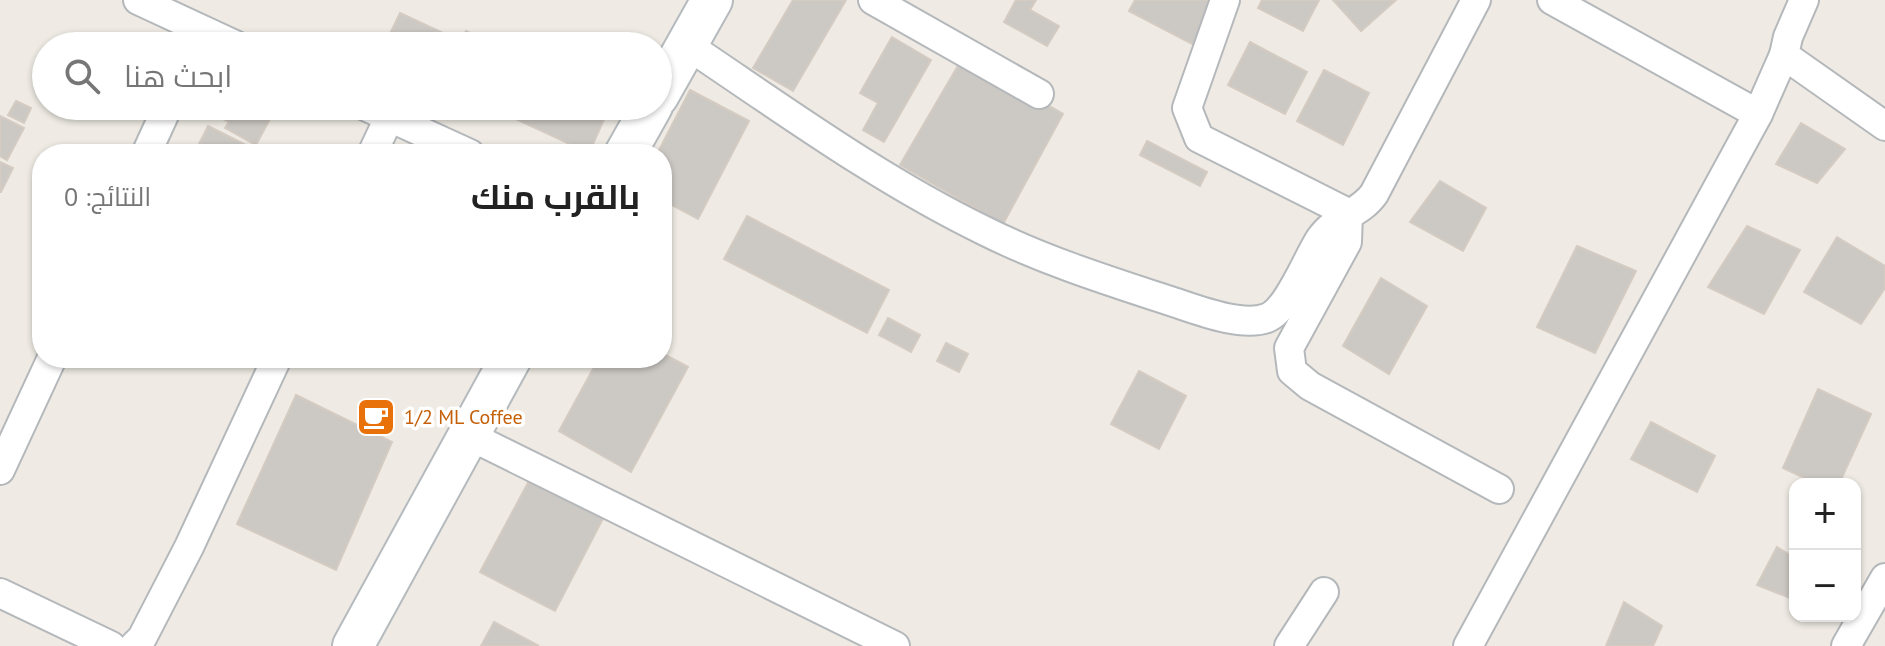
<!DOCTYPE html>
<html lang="ar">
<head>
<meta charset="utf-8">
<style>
	body { margin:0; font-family:"PT Sans",Cairo,sans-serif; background:#f6f6f6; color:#222; direction:rtl }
	.controls { position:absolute; right:24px; bottom:24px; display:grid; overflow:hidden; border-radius:16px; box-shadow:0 2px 6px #0004 }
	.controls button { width:72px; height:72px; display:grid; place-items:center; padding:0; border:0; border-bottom:2px solid #e0e0e0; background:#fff; color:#222; font:40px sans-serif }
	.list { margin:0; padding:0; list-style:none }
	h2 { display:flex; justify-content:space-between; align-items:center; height:104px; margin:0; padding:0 32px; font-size:34px }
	h2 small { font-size:26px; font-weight:400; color:#767676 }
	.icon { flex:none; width:44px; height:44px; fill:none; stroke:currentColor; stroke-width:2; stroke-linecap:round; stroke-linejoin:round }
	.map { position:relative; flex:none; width:1885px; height:646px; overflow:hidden; direction:ltr }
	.search { position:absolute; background:#fff; box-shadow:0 2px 6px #0004; left:32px; top:32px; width:640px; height:88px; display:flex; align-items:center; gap:20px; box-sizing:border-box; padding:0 28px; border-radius:44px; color:#767676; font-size:30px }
	.panel { position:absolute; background:#fff; box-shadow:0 2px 6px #0004; left:32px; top:144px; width:640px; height:224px; border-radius:32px; direction:rtl }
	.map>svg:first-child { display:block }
	.building { fill:#ccc8c3; stroke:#d4cbc2; stroke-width:2 }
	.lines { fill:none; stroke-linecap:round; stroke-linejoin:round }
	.minor-casing { stroke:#b4b8bb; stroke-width:32 }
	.secondary-casing { stroke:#b5babe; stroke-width:44 }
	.minor { stroke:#fff; stroke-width:28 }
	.secondary { stroke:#fff; stroke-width:40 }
	.labels { text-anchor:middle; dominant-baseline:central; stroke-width:7; stroke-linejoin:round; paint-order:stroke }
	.food-label { font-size:20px; fill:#c56008; stroke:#fff; text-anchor:start }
</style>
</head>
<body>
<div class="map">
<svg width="1885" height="646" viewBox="0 0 1885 646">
	<rect width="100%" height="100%" fill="#efebe4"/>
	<g class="building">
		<path d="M 793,0 L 846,0 L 793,91 L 753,68 Z"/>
		<path d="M 1016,0 L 1036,0 L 1030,10 L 1059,26 L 1047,46 L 1004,22 Z"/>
		<path d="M 1135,0 L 1218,0 L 1194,45 L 1129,11 Z"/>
		<path d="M 1262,0 L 1319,0 L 1303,31 L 1258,8 Z"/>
		<path d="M 1333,0 L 1396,0 L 1361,31 Z"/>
		<path d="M 400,13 L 460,41 L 466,31 L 499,46 L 384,46 Z"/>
		<path d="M 892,37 L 931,60 L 884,142 L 863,130 L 878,103 L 860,93 Z"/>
		<path d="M 1250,42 L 1307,72 L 1285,114 L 1228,85 Z"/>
		<path d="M 963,57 L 1063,114 L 1003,224 L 900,165 Z"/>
		<path d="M 1324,70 L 1369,93 L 1343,145 L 1297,121 Z"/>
		<path d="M 690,90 L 749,121 L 698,219 L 662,200 L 662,154 L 657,154 Z"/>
		<path d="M 16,101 L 31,108 L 24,123 L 8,115 Z"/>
		<path d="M 211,106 L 277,106 L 256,145 L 225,128 L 229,122 L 208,111 Z"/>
		<path d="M 488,106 L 610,106 L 589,153 Z"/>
		<path d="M 0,116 L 24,128 L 7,160 L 0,156 Z"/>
		<path d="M 1801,123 L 1845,149 L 1817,183 L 1776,164 Z"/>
		<path d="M 208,126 L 244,144 L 239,154 L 194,154 Z"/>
		<path d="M 1147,141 L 1207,172 L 1200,186 L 1140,155 Z"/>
		<path d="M 0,162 L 13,168 L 1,192 L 0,192 Z"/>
		<path d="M 1440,181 L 1486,208 L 1463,251 L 1410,222 Z"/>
		<path d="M 747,216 L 889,290 L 867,333 L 724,259 Z"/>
		<path d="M 1747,226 L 1800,250 L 1764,314 L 1708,287 Z"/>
		<path d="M 1837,237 L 1885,266 L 1885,288 L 1861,324 L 1804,292 Z"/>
		<path d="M 1577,246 L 1636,271 L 1595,353 L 1537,327 Z"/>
		<path d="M 1381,278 L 1427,306 L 1389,374 L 1343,346 Z"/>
		<path d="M 888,318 L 920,335 L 911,352 L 879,335 Z"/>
		<path d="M 946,343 L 968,354 L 959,372 L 937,361 Z"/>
		<path d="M 662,353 L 688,367 L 631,472 L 559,431 L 599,358 L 662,358 Z"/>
		<path d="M 1139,371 L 1186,396 L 1159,449 L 1111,424 Z"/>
		<path d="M 1818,389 L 1871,414 L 1839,484 L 1817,484 L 1783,468 Z"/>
		<path d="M 296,395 L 392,442 L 336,570 L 237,524 Z"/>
		<path d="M 1651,422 L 1715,456 L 1697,492 L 1631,459 Z"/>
		<path d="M 536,468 L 608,509 L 555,611 L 480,572 Z"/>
		<path d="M 1777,547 L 1795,558 L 1795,600 L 1757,585 Z"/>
		<path d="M 1624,602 L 1662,626 L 1653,646 L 1606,646 Z"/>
		<path d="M 494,622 L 539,646 L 481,646 Z"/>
	</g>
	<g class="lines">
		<g class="minor-casing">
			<g id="minor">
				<path d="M 138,0 L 237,46"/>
				<path d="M 873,0 L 1039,94"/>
				<path d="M 1225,0 L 1187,108 L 1199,138 L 1348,213 L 1347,242 L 1289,348 L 1292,371 L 1310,386 L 1499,489"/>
				<path d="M 1552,0 L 1758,114"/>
				<path d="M 1804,0 L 1788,37 L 1784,55 L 1885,126"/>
				<path d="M 687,45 C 784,110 880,180 985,231 C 1043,260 1106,280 1167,300 C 1193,308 1240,328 1267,318 C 1288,310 1307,259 1320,239 C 1335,217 1360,214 1374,194 L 1476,0"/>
				<path d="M 365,106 L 470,154"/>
				<path d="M 146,154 L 168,106"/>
				<path d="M 372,154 L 389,118"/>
				<path d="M 468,435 L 895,646"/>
				<path d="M 0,470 L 52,358"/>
				<path d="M 0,593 L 111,646"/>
				<path d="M 134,646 L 142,638 L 189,547 L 277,358"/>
				<path d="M 1289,646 L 1324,592"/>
				<path d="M 1468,646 L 1758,114 L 1784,55"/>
				<path d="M 1846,646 L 1885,578"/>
			</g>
		</g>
		<g class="secondary-casing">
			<g id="secondary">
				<path d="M 658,96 L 712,0"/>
				<path d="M 625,154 L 652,106"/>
				<path d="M 353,646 L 511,358"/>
			</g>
		</g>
		<use href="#minor" class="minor"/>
		<use href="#secondary" class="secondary"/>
	</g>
	<defs>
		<g id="cafe-square" transform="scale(2)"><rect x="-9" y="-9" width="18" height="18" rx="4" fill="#e8710a" stroke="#fff"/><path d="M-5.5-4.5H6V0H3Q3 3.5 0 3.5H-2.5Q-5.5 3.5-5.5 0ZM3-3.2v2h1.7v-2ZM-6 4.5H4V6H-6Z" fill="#fff"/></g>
	</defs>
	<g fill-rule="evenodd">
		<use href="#cafe-square" x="376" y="417"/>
	</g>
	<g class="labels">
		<g class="food-label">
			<text x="404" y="417">1/2 ML Coffee</text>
		</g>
	</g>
</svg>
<div class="controls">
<button>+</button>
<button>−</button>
</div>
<div class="search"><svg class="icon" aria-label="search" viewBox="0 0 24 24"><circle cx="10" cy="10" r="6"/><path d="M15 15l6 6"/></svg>ابحث هنا</div>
<section class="panel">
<h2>بالقرب منك<small>النتائج: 0</small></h2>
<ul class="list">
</ul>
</section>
</div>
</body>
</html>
